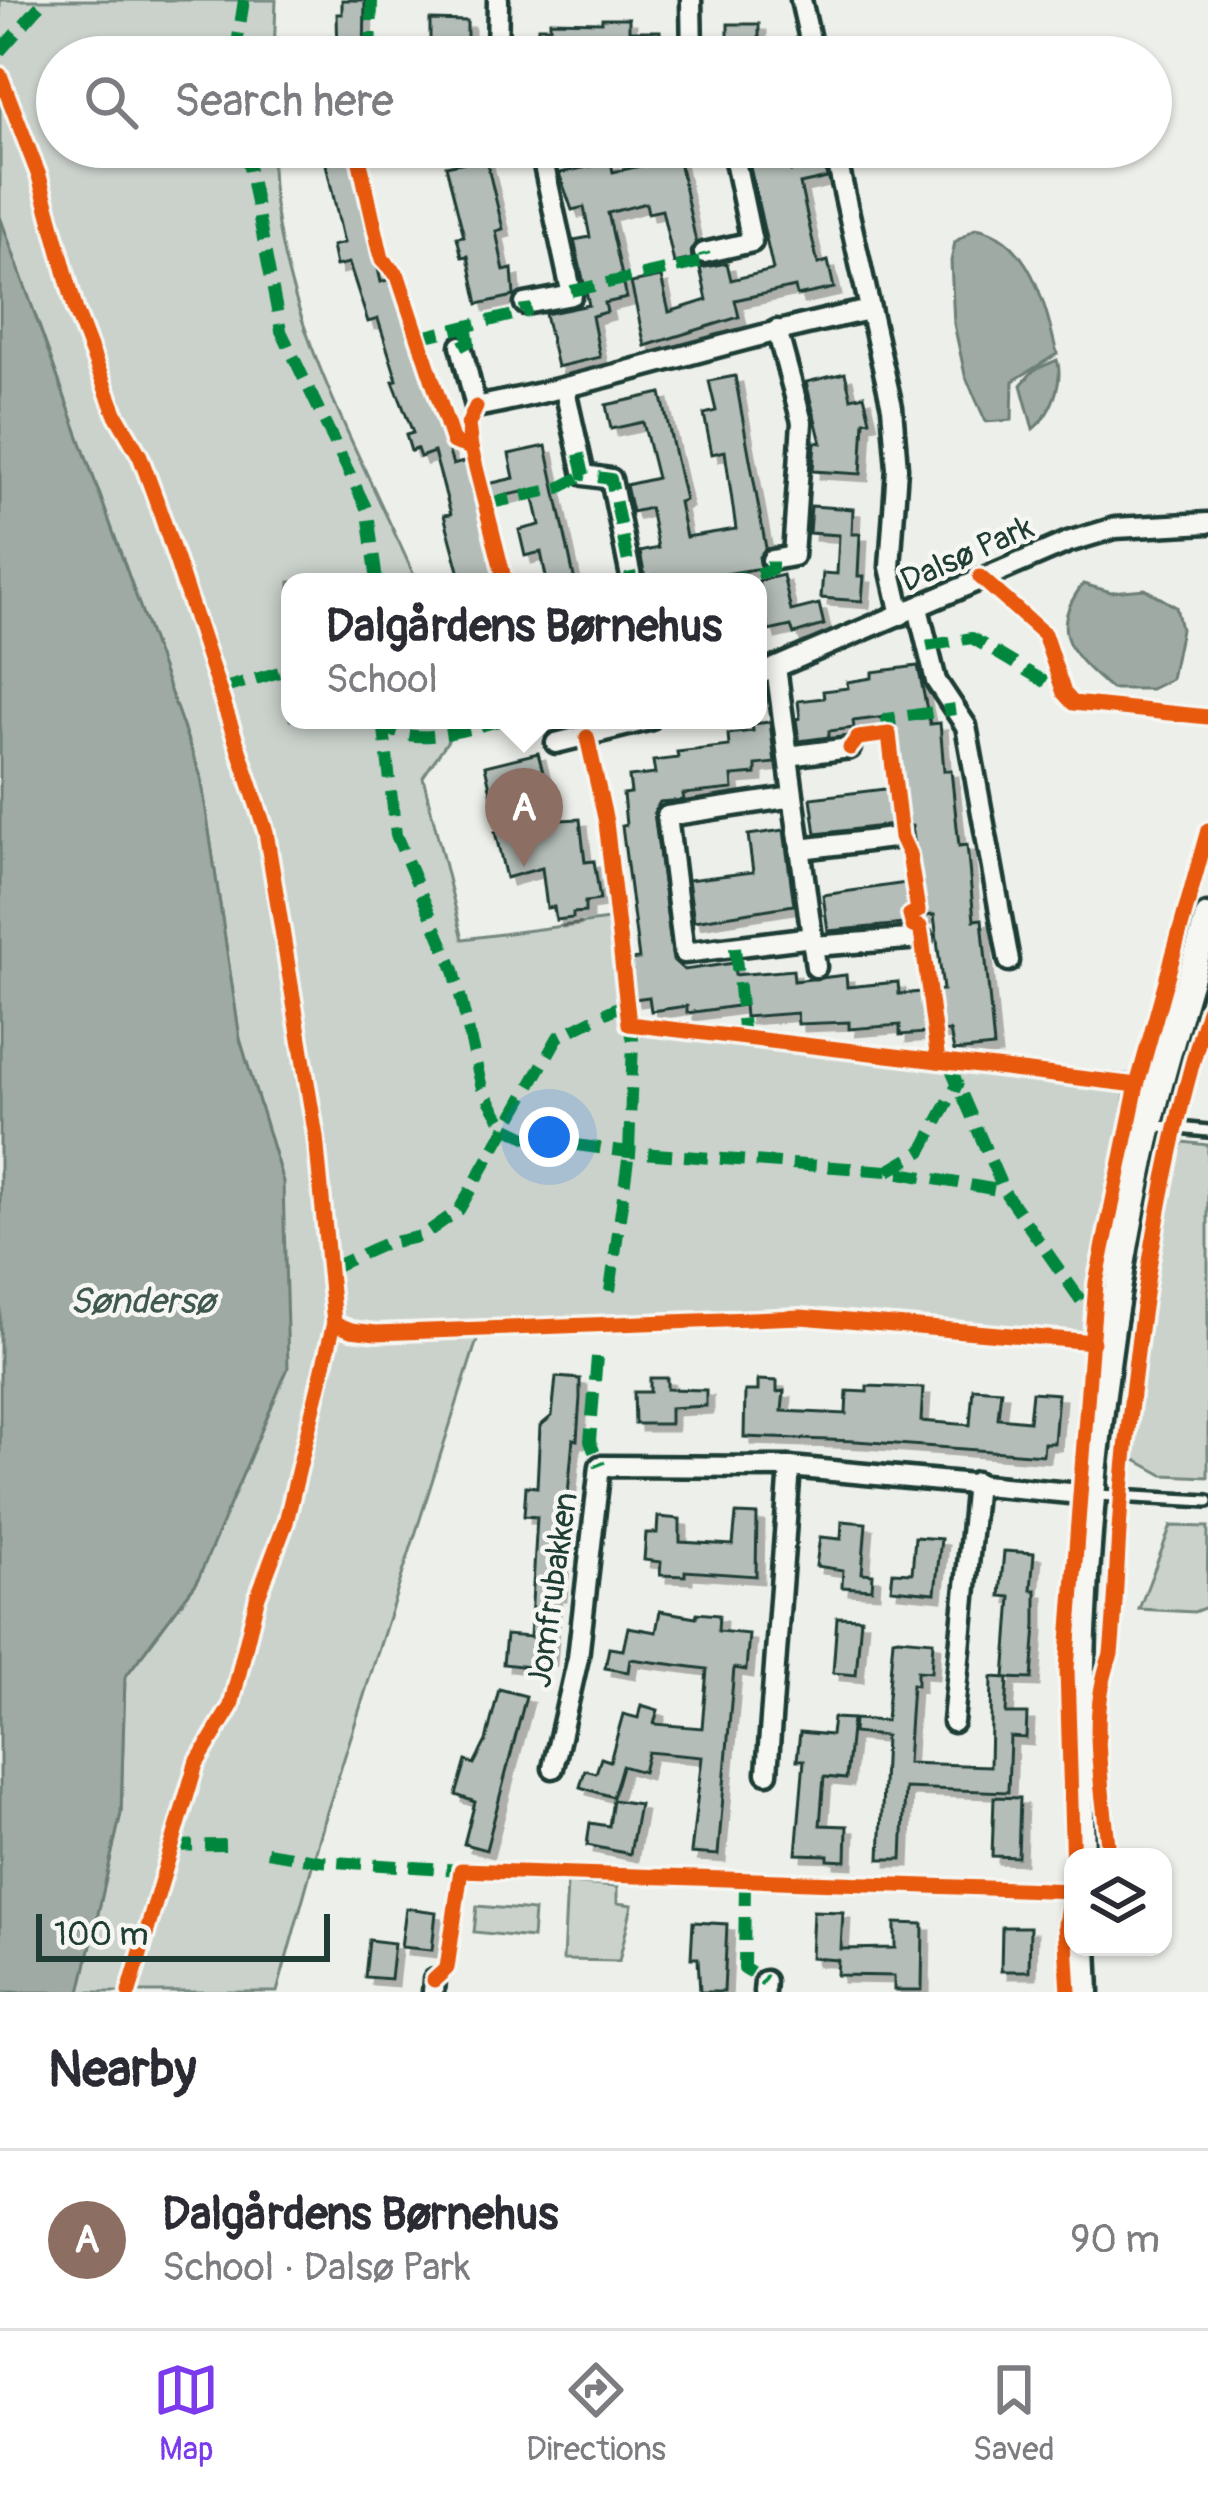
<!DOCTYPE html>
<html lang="en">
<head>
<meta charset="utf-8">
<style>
	body { margin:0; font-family:Pangolin,sans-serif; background:#f2f2f3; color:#2b2b33 }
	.controls { position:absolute; right:36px; bottom:36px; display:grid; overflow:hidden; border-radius:24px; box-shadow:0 3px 9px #0004 }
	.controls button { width:108px; height:108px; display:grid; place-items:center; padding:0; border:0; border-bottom:3px solid #e1e1e2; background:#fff; color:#2b2b33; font:60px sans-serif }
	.scale { position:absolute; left:36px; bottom:30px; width:294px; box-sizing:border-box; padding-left:12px; border:6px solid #1f3d34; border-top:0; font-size:33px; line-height:42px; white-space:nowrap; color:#1f3d34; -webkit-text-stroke:9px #f6f6f2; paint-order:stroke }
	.you { position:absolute; left:549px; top:1137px; width:42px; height:42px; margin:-30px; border:9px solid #fff; border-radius:50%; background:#1a73e8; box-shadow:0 0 0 18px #1a73e833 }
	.badge { display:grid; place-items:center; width:78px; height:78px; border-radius:50%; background:#7c3aed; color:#fff; font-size:39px; font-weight:700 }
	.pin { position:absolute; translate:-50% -99px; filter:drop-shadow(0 3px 6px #0008) }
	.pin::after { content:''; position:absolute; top:63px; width:42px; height:36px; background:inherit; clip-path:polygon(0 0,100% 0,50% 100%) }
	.popup { position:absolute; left:281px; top:573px; width:486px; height:156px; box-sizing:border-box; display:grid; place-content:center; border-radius:24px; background:#fff; filter:drop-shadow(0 3px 9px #0005); font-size:39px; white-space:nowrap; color:#7c7c81 }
	.popup b { font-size:45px; color:#2b2b33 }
	.popup::after { content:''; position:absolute; left:50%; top:100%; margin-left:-24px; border:24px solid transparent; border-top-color:#fff }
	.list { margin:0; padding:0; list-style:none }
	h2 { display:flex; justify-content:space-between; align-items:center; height:156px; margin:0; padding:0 48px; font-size:51px }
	h2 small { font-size:39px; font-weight:400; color:#7c7c81 }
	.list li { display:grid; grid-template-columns:78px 1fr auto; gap:36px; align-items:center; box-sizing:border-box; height:180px; padding:0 48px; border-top:3px solid #e1e1e2 }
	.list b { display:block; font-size:45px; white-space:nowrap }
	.list p { margin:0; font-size:39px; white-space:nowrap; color:#7c7c81 }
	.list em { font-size:39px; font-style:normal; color:#7c7c81 }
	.icon { flex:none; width:66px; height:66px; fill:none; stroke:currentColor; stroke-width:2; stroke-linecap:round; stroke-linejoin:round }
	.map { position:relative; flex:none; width:1208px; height:1992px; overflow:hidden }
	.search { position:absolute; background:#fff; box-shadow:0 3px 9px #0004; left:36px; right:36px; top:36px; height:132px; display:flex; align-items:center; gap:30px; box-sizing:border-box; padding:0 42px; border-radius:66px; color:#7c7c81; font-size:45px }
	.sheet { height:336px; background:#fff }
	nav { display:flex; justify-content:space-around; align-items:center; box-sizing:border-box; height:168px; border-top:3px solid #e1e1e2; background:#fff; font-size:33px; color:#7c7c81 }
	nav a { display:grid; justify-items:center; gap:6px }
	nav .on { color:#7c3aed }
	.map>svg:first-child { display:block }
	.green { fill:#cbd2cc; stroke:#758880; stroke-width:3 }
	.water { fill:#9faaa4; stroke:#6c7e77; stroke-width:3 }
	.building { fill:#b4bdb8; stroke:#1f3d34; stroke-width:3; filter:url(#shadow) }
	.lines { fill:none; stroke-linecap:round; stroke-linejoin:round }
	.service-casing { stroke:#1f3d34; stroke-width:18 }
	.minor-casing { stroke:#1f3d34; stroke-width:27 }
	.tertiary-casing { stroke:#1f3d34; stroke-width:33 }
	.service { stroke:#f6f6f2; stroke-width:9 }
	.minor { stroke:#f6f6f2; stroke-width:18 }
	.tertiary { stroke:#f6f6f2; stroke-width:24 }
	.quiet { stroke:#00873e; stroke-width:12; stroke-dasharray:24 12; stroke-linecap:butt }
	.cycleway-casing { stroke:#f6f6f2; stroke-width:22 }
	.cycleway { stroke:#e8590c; stroke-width:15 }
	.labels { text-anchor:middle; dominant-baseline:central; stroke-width:9; stroke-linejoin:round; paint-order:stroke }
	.street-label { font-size:33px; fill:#1f3d34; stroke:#f6f6f2 }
	.water-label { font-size:36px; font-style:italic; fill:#3f5850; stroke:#f6f6f2 }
</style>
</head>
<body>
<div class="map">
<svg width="1208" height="1992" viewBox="0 0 1208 1992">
	<defs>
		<filter id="shadow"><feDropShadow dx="7" dy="7" stdDeviation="0" flood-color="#0004"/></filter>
	</defs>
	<rect width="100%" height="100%" fill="#edefea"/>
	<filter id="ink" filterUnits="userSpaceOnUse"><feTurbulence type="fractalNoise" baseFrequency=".00833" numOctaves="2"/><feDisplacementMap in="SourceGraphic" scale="24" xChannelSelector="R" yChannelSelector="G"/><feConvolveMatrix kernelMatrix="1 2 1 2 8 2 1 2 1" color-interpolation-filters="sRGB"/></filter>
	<g filter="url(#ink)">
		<g class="green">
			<path d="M 0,0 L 276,0 L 274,57 L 57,57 L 57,147 L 272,147 C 268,296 358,448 417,582 L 290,582 L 290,720 L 448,720 L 451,736 L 423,777 L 463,939 L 609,920 L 634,1019 L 999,1063 L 1128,1074 L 1086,1334 L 800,1312 L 482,1324 L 327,1812 L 277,1992 L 80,1992 L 121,1813 L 125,1677 L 197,1582 L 283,1182 L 240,1039 L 201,777 L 0,217 Z"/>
			<path d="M 1183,1142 L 1208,1145 L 1208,1477 L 1163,1475 L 1134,1459 C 1137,1351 1157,1246 1183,1142 Z"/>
			<path d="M 1171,1526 L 1208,1527 L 1207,1607 L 1194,1612 L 1139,1609 Z"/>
			<path d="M 567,1883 L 617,1887 L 617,1903 L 632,1905 L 619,1961 L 563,1960 Z"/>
			<path d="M 477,1906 L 534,1911 L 532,1938 L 474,1932 Z"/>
		</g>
		<g class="water">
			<path d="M 0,217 L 201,777 L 240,1039 L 283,1182 L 288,1368 L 197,1582 L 125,1677 L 121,1813 L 80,1992 L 0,1992 Z"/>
			<path d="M 976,228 C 1031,237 1046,308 1057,354 L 1013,381 L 1012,420 L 986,422 L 965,375 L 954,324 L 951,261 L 955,242 Z"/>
			<path d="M 1057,360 C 1064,382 1051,415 1033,429 L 1021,385 L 1034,370 Z"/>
			<path d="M 1083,584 L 1111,592 L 1145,589 L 1176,607 L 1181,629 L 1171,679 L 1151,689 L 1111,689 C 1072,655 1046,632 1083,584 Z"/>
		</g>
		<g class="building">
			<path d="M 342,0 L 365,0 L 364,57 L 338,57 L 337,14 L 342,14 Z"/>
			<path d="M 602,18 L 629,18 L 629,31 L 660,31 L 660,57 L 536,57 L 538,27 L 550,27 L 550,21 L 602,22 Z"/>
			<path d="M 430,20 L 467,21 L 467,57 L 446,57 L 446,48 L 430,47 Z"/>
			<rect x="728" y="24" width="31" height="26"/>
			<path d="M 461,147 L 483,147 L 503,229 L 496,231 L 504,271 L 512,269 L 514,296 L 478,304 L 468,256 L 462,257 L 457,237 L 464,236 L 446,166 L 465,162 Z"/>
			<path d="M 676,147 L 696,242 L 691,250 L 692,259 L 674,263 L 662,210 L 648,213 L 646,203 L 608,213 L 627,298 L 605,303 L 607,312 L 592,316 L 600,357 L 557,367 L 545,314 L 589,305 L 574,240 L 590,237 L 584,207 L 572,210 L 559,173 L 611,162 L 613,172 L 658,162 L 655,150 Z"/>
			<path d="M 762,147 L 785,147 L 791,171 L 824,164 L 827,178 L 800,184 L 818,264 L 828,261 L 834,288 L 797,296 L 795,287 L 735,300 L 739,317 L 645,346 L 631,283 L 661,277 L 669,312 L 707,300 L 700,268 L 727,263 L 731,280 L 773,270 L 748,158 L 763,155 Z"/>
			<path d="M 352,154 L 381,282 L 393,278 L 453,465 L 467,461 L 475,487 L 514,478 L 509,454 L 546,446 L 575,582 L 547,582 L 541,552 L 525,556 L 519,530 L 540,525 L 532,490 L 478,501 L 498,574 L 462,582 L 444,515 L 451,514 L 434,452 L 420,457 L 417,449 L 411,451 L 406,435 L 413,433 L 393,381 L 397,380 L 378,319 L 368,322 L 349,263 L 336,266 L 332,246 L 344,243 L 325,160 Z"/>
			<path d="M 845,373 L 851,398 L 864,395 L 870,420 L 864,421 L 861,474 L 813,471 L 815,442 L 821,443 L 806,382 Z"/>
			<path d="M 735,376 L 766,548 L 759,557 L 761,568 L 696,579 L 696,582 L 659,582 L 657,575 L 645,578 L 640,552 L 658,548 L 650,508 L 632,512 L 626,485 L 657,478 L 643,422 L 611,429 L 606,405 L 661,393 L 685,500 L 679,502 L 686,537 L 736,529 L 725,451 L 712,454 L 704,414 L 716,411 L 709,381 Z"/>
			<path d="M 811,506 L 853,509 L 852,534 L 860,534 L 858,576 L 864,576 L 862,601 L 821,598 L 823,573 L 837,574 L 839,535 L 809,533 Z"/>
			<path d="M 783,575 L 791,611 L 819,604 L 824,625 L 794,634 L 791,626 L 769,631 L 758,581 Z"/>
			<path d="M 918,666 L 930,724 L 940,723 L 944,771 L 951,770 L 959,846 L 967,845 L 974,920 L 982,919 L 994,1047 L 954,1051 L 950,1031 L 900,1035 L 900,1025 L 849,1029 L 849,1022 L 798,1024 L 797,1013 L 745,1017 L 744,1005 L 687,1013 L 687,1006 L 651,1011 L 649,997 L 634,999 L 628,960 L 639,959 L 622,826 L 626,825 L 623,794 L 631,793 L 629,777 L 655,774 L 653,761 L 678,758 L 677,752 L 729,746 L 728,734 L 753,731 L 752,724 L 770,722 L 775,763 L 756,765 L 756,774 L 732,776 L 733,789 L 683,794 L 684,800 L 660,802 L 654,812 L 673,960 L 684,970 L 734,963 L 735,975 L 793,970 L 794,981 L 846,975 L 847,987 L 898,982 L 899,994 L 943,990 L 934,915 L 903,918 L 904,924 L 828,931 L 823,895 L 920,881 L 912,826 L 899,824 L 816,834 L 811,798 L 901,787 L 894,716 L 853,721 L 854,728 L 829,731 L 829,737 L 799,741 L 796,719 L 800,718 L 798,701 L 824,698 L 823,691 L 848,688 L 847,682 L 872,678 L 872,672 Z"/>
			<path d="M 538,753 L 544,776 L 529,780 L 539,821 L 580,819 L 585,862 L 594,861 L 596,873 L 600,900 L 585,902 L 585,912 L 573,913 L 573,918 L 556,920 L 554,907 L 547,908 L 542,868 L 506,878 L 495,832 L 500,831 L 485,766 Z"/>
			<path d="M 784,830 L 794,905 L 694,921 L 688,880 L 753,872 L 748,835 Z"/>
			<path d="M 556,1377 L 580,1379 L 580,1398 L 577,1440 L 573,1439 L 559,1594 L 554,1594 L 549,1658 L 541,1657 L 538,1668 L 503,1664 L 506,1635 L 530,1637 L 537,1517 L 524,1516 L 526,1486 L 537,1487 L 540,1426 L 552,1416 Z"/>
			<path d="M 650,1378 L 667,1378 L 667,1389 L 706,1390 L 706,1406 L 670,1408 L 670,1424 L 635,1424 L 634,1392 L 650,1392 Z"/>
			<path d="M 758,1380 L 777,1381 L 777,1392 L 784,1391 L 782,1411 L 846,1414 L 847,1391 L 867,1392 L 867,1386 L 923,1388 L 921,1421 L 970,1425 L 973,1388 L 1001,1390 L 998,1418 L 1029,1421 L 1032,1392 L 1058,1394 L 1054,1443 L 1044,1443 L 1043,1455 L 856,1441 L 744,1437 L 745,1391 L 758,1391 Z"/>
			<path d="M 736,1514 L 757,1515 L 756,1576 L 685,1571 L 685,1576 L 660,1575 L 661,1562 L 644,1560 L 646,1533 L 657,1533 L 658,1517 L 680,1519 L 680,1542 L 733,1545 Z"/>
			<path d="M 842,1521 L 866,1523 L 862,1573 L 873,1574 L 872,1589 L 842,1587 L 843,1570 L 816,1566 L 820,1537 L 841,1539 Z"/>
			<path d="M 915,1537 L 941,1539 L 935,1593 L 891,1589 L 893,1572 L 912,1573 Z"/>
			<path d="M 1004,1551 L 1034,1553 L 1031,1590 L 1036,1590 L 1036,1625 L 1032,1679 L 1005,1678 L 1011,1597 L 1000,1596 Z"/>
			<path d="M 660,1611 L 696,1617 L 697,1613 L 719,1615 L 718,1631 L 749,1634 L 746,1670 L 734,1668 L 718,1855 L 691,1853 L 702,1757 L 648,1752 L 643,1772 L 622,1766 L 613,1797 L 580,1787 L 585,1770 L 596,1773 L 601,1758 L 610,1761 L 623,1714 L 638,1718 L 641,1705 L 658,1710 L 654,1724 L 702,1728 L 707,1669 L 630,1659 L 628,1672 L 605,1668 L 609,1648 L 623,1650 L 628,1627 L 656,1632 Z"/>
			<path d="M 837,1617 L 861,1618 L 856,1675 L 833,1673 Z"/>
			<path d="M 898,1638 L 933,1641 L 931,1672 L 917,1671 L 917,1685 L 912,1684 L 907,1763 L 990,1766 L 992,1677 L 1008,1678 L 1006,1714 L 1027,1714 L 1026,1738 L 1010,1737 L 1008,1792 L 905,1788 L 902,1859 L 880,1859 L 885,1736 L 853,1733 L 854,1719 L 886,1721 L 893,1639 Z"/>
			<path d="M 499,1689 L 526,1696 L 486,1850 L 464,1844 L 475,1802 L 456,1795 L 466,1761 L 474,1764 L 486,1741 Z"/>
			<path d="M 833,1718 L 852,1719 L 846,1779 L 824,1777 L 820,1825 L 847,1826 L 846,1861 L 828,1860 L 828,1855 L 796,1854 L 804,1760 L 797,1760 L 800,1732 L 831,1735 Z"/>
			<path d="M 994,1797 L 1020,1798 L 1018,1857 L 992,1856 Z"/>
			<path d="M 613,1800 L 639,1804 L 630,1854 L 587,1845 L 590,1823 L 609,1826 Z"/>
			<path d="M 406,1908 L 436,1912 L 432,1950 L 401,1947 Z"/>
			<path d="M 813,1911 L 843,1912 L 841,1949 L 895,1948 L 895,1923 L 923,1924 L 922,1990 L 894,1990 L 894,1976 L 837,1975 L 838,1960 L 811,1958 Z"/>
			<path d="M 693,1922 L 727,1924 L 724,1992 L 700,1992 L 698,1958 L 691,1958 Z"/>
			<path d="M 1002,1927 L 1030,1927 L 1029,1971 L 1001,1971 Z"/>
			<path d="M 369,1940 L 394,1943 L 390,1979 L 365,1977 Z"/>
		</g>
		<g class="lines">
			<g class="service-casing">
				<g id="service">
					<path d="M 1150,1125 L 1208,1131"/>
					<path d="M 1097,1495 L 1208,1501"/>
				</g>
			</g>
			<g class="minor-casing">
				<g id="minor">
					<path d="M 691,0 L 692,57"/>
					<path d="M 801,0 L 814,57"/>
					<path d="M 497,57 L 498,0"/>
					<path d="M 834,147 L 892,407 L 897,468 L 890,567 L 901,615"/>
					<path d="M 704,253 L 752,242 L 732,147"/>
					<path d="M 525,304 L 572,295 L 540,147"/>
					<path d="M 461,346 L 476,407 C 609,381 737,337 870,310"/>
					<path d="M 565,390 L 584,475 L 611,479 L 632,582"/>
					<path d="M 772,560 L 793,556 L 802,422 L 777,330"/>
					<path d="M 918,608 L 936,681 L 966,726 L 1009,961"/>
					<path d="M 776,667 L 816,967"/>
					<path d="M 758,675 L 1068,542 L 1115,528 L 1208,523"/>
					<path d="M 556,743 L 649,720"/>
					<path d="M 788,756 L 850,748"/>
					<path d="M 793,797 L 667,816 L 684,953 L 812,937"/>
					<path d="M 800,849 L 901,837"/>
					<path d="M 813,946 L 922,938"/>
					<path d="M 953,1722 L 976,1482"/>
					<path d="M 553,1768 L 578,1658 L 600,1466 L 790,1467 L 1091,1495"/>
					<path d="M 767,1773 L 790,1467"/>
					<path d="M 433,1992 L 434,1980"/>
					<path d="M 764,1992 L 765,1981"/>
				</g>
			</g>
			<g class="tertiary-casing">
				<g id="tertiary">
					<path d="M 1082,1857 C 1074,1609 1096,1362 1151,1120 C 1167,1052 1189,985 1208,917"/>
					<path d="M 1084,1947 L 1086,1992"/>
				</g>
			</g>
			<use href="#service" class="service"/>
			<use href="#minor" class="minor"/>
			<use href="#tertiary" class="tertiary"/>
			<g class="quiet">
				<path d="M 0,51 L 45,0"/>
				<path d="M 235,57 L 244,0"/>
				<path d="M 371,57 L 372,0"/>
				<path d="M 245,147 L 281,331 L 368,512 L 377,582"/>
				<path d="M 571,291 L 706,261 L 704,253"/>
				<path d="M 418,338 L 526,312 L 525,304"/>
				<path d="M 461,346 L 469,342 L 466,326"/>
				<path d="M 579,454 L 584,475 L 611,479 L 632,582"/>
				<path d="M 487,504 L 559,488 L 584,475"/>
				<path d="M 722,582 L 772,570 L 772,560"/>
				<path d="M 927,646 L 972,638 L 1062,692"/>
				<path d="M 221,689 L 290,669"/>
				<path d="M 383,720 L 396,835 L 454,970 L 482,1088 L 505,1127 L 530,1139 L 629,1152 L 888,1171 L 1004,1191 L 1091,1315"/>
				<path d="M 377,721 C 411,751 464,729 503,720"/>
				<path d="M 889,734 L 887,719 L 955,709"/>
				<path d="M 735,947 L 744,1038"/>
				<path d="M 948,1062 L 1004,1191"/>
				<path d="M 888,1171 L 922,1151 L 959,1081"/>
				<path d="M 329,1269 L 384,1244 L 422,1236 L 459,1210 L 558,1037 L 628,1002"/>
				<path d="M 610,1291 L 629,1152 L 633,1040 L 629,1024"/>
				<path d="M 597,1357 L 590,1441 L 600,1466"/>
				<path d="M 169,1846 L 225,1845"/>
				<path d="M 267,1852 L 320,1861 L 461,1870"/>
				<path d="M 745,1881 L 744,1968 L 765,1981"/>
			</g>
			<g class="cycleway-casing">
				<g id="cycleway">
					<path d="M 0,75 L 39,176 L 76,311 L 115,413 L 140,456 L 158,505 L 266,832 L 316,1137 L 334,1323 L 286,1522 L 257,1599 L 231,1706 L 196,1764 L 129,1992"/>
					<path d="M 366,147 L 359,158 L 382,259 L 398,276 L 453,442 L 471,448"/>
					<path d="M 476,407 L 468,425 L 471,448 L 505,582"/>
					<path d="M 980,577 L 1044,634 L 1064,693 L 1073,703 L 1208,717"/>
					<path d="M 587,737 L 606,822 L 629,1024 L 1137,1085"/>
					<path d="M 850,748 L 858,738 L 889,734 L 901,837 L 909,854 L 918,911 L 910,915 L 913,926 L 920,927 L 922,938 L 938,1061"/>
					<path d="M 334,1323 L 351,1330 L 376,1333 L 801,1317 L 1093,1342"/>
					<path d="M 1109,1857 C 1104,1788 1086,1721 1111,1654 C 1117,1596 1117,1538 1123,1480 C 1138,1321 1160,1163 1208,1010"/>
					<path d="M 434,1980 L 447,1968 L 461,1870 L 1073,1891"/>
					<path d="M 1069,1992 L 1065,1925 L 1073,1871 L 1067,1669 L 1096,1283 L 1137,1085 L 1208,830"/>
				</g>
			</g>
			<use href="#cycleway" class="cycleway"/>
		</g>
	</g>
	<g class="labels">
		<g class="street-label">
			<text transform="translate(967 554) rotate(-24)">Dalsø Park</text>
			<text transform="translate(553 1590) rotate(-82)">Jomfrubakken</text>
		</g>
		<g class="water-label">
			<text x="142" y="1301">Søndersø</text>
		</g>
	</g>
</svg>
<div class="controls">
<button><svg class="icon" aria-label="layers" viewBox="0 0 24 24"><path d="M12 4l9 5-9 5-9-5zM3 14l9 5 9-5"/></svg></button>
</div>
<div class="scale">100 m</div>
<div class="you"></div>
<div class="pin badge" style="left:524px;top:867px;background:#8d6e63">A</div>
<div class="popup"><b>Dalgårdens Børnehus</b>School</div>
<div class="search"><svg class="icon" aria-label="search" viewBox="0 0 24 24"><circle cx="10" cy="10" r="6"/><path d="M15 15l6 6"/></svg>Search here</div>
</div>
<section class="sheet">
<h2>Nearby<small></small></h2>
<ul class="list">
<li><span class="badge" style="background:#8d6e63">A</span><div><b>Dalgårdens Børnehus</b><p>School · Dalsø Park</p></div><em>90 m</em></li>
</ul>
</section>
<nav>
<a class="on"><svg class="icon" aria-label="map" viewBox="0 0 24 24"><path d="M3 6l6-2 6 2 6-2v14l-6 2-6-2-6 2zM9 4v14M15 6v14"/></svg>Map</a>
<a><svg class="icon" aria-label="directions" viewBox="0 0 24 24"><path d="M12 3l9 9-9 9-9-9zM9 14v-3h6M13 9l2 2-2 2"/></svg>Directions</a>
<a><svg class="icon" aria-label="saved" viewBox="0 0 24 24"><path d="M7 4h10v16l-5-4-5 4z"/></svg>Saved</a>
</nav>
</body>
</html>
